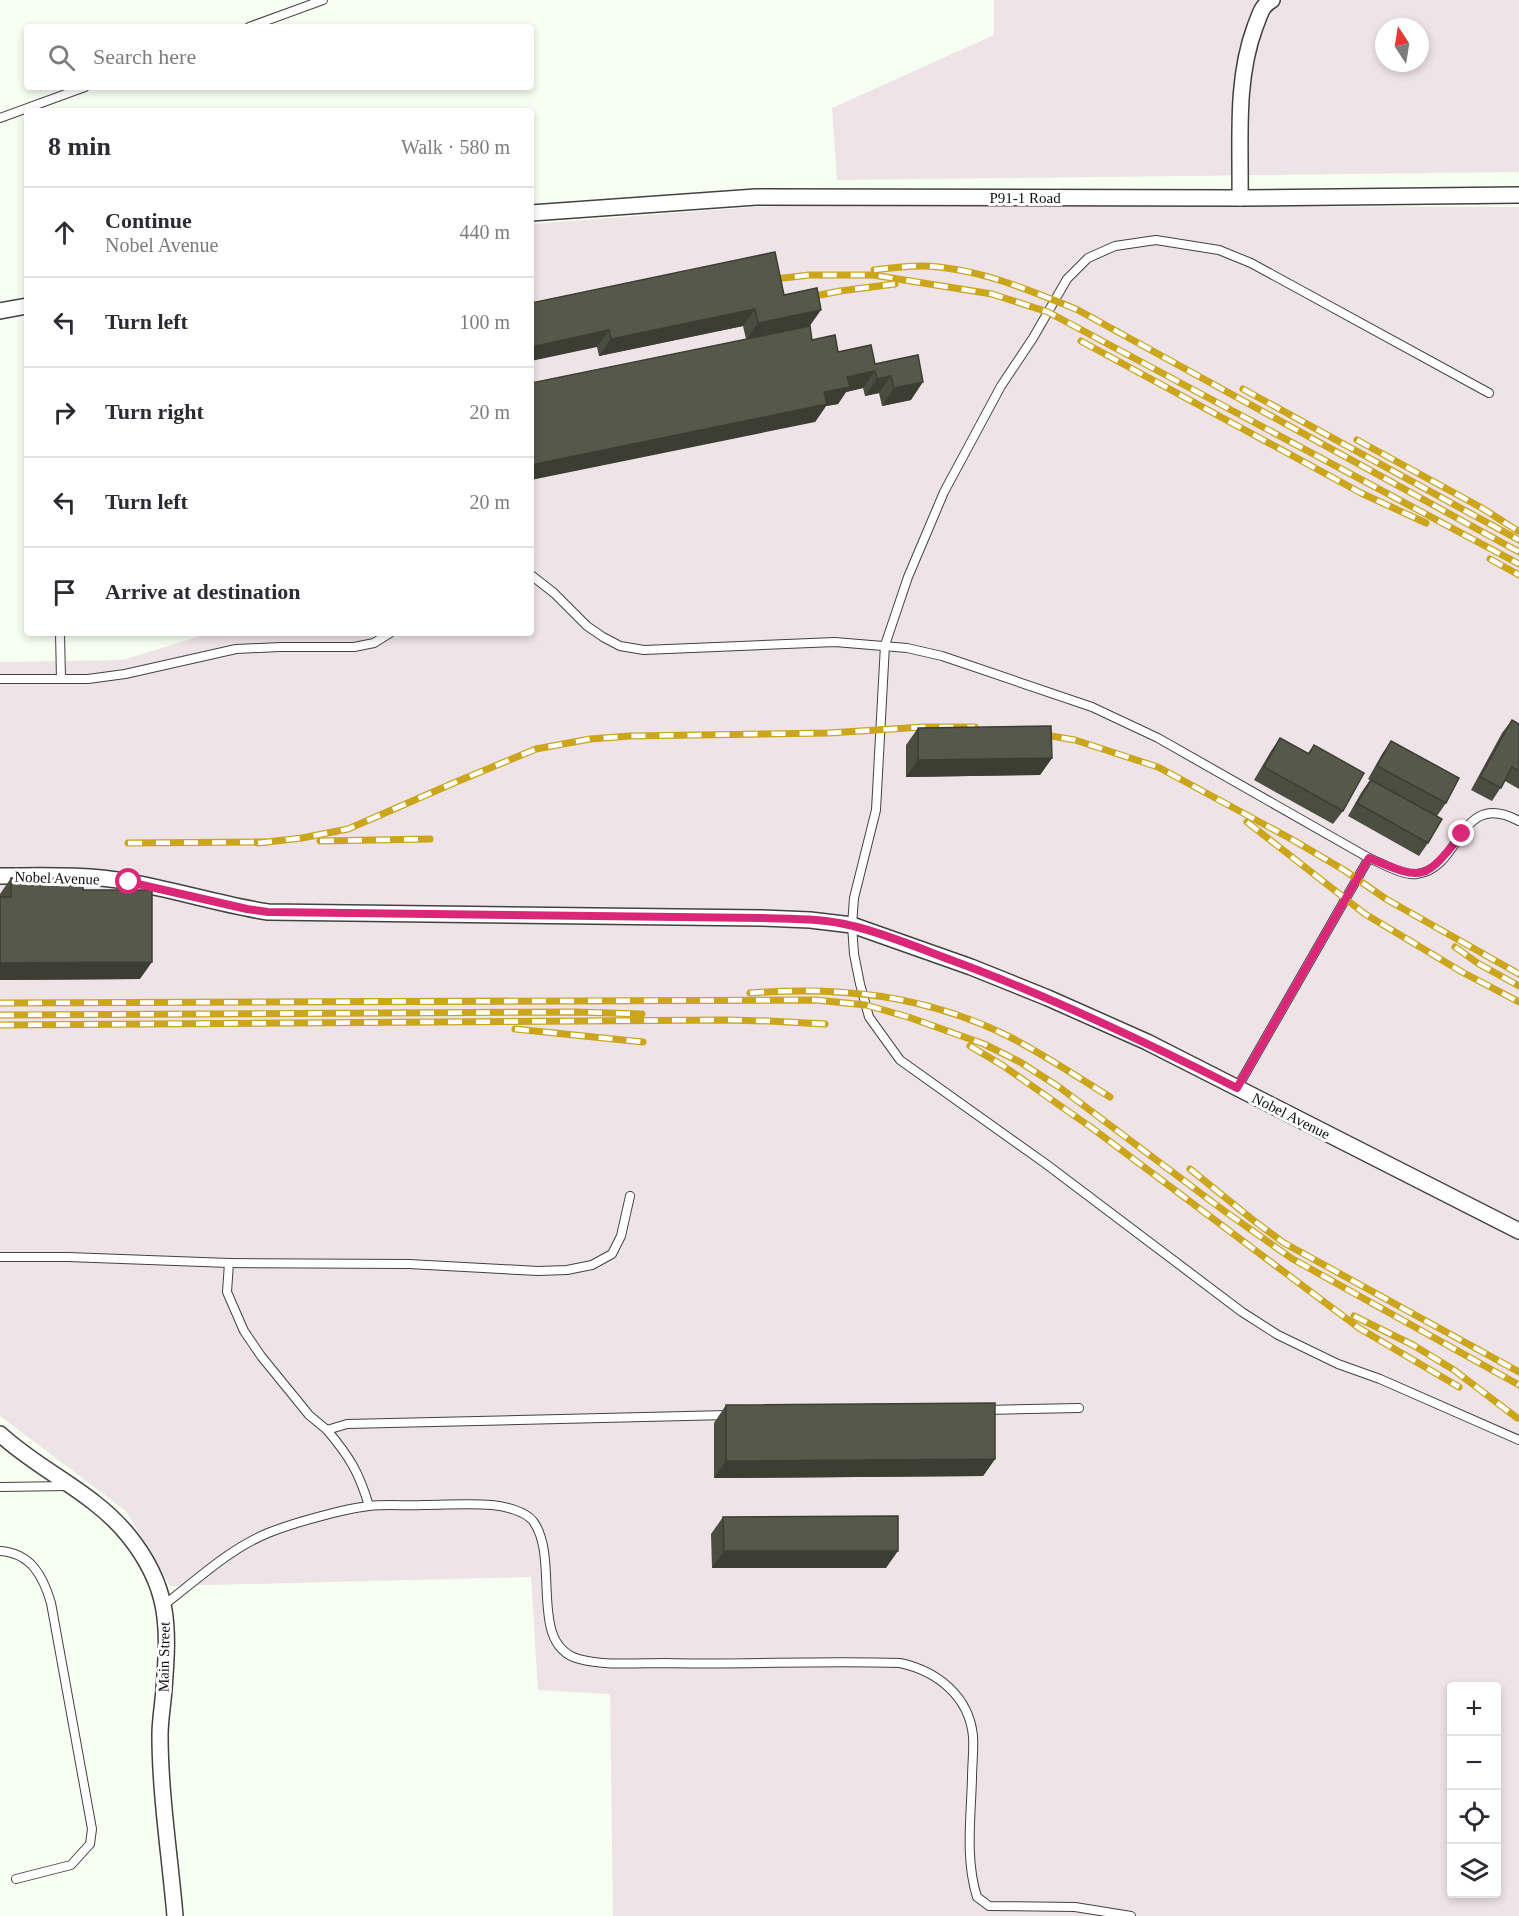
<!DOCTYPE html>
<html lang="en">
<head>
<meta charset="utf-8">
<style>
	body { margin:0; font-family:Georgia,serif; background:#f2f2f3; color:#2b2b33 }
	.controls { position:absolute; right:18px; bottom:18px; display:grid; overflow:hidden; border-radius:6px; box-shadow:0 3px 9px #0003 }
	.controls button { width:54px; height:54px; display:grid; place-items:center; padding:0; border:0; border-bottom:2px solid #e1e1e2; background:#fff; color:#2b2b33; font:30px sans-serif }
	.compass { position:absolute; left:1375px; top:18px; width:54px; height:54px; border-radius:50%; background:#fff; box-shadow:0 3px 9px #0003; rotate:348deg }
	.stop { position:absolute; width:18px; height:18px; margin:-14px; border:4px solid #db2777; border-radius:50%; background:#fff }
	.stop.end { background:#db2777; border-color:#fff; box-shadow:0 2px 6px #0008 }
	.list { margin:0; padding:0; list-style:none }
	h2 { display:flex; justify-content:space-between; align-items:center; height:78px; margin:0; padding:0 24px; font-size:26px }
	h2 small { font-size:20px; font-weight:400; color:#7c7c81 }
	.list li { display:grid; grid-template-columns:39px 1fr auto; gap:18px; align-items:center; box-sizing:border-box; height:90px; padding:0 24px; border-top:2px solid #e1e1e2 }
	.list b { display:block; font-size:22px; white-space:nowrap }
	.list p { margin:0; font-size:20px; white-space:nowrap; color:#7c7c81 }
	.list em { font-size:20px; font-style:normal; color:#7c7c81 }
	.icon { flex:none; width:33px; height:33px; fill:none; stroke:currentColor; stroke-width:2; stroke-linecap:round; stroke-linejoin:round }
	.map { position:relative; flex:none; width:1519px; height:1916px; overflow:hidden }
	.search { position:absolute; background:#fff; box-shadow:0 3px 9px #0003; left:24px; top:24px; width:510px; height:66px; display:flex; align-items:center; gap:15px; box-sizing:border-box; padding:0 21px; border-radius:6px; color:#7c7c81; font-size:22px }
	.panel { position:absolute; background:#fff; box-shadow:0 3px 9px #0003; left:24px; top:108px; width:510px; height:528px; border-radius:6px }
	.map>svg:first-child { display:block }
	.industrial { fill:#eee3e6; fill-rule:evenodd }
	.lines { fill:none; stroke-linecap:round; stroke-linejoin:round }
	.service-casing { stroke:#424242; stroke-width:10 }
	.minor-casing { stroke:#424242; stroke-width:18 }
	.service { stroke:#fff; stroke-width:8 }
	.minor { stroke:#fff; stroke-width:15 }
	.rail-casing { stroke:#cba51c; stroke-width:7 }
	.rail { stroke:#fff; stroke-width:4.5; stroke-dasharray:14; stroke-linecap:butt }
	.wall { fill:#4a4d40 }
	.shaded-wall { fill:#3c3e34 }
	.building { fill:#56594a; stroke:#3c3e34; stroke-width:1.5 }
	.route { stroke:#db2777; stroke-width:8 }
	.labels { text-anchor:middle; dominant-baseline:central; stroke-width:6; stroke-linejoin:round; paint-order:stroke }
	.street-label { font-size:15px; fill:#0f0f0f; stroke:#fff }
</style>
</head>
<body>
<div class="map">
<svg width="1519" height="1916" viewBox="0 0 1519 1916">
	<rect width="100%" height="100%" fill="#f6fff1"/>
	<g class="industrial">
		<path d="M 994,0 L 1519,0 L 1519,172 L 837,180 L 832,108 L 994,35 ZM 1384,27 L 1420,27 L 1420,63 L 1384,63 Z"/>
		<path d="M 781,205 L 1519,207 L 1519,1916 L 613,1916 L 610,1694 L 538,1690 L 531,1577 L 170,1586 L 126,1511 L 0,1416 L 0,662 L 123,660 L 210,633 L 531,633 L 531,224 ZM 1452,1686 L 1496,1686 L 1496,1894 L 1452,1894 Z"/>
	</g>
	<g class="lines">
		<g class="service-casing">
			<g id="service">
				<path d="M 249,27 L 323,0"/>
				<path d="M 0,118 L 85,87"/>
				<path d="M 1489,393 L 1251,263 L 1219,250 L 1156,240 L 1115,246 L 1088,258 L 1067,279 L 1033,338 L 1001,386 L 944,492 L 908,577 L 885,645 L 876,810 L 854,898 L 852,925 L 854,954 L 860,984 L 869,1017 L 900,1060 L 1046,1164 L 1242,1312 L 1278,1335 L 1338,1364 L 1380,1379 L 1519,1440"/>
				<path d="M 531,575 L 554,593 L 587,626 L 603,637 L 620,646 L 644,650 L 835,642 L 907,648 L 942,656 L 1092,707 L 1158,738 L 1369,858 C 1383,864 1403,876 1417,874 C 1463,868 1458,788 1519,821"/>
				<path d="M 60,633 L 61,679"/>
				<path d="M 0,679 L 88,679 L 125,674 L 236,649 L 280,647 L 354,647 L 374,643 L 390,633"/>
				<path d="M 1237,1088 L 1369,858"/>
				<path d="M 0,1257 L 68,1257 L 229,1263 L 227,1292 L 244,1331 L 261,1356 L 309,1415 L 327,1430 L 347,1424 L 728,1415"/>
				<path d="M 229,1263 L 409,1264 L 538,1271 L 567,1270 L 592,1265 L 612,1254 L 621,1236 L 630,1196"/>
				<path d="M 986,1410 L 1079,1408"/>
				<path d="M 327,1430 C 349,1456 359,1472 369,1506"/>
				<path d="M 0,1487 L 67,1486"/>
				<path d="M 0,1551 C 31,1553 43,1576 51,1603 L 92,1829 L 90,1844 L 71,1865 L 16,1879"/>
				<path d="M 164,1605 C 198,1579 229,1549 268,1533 C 293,1523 343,1509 369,1506 C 387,1504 406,1506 423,1505 C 446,1505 469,1503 492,1505 C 504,1506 525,1511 533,1521 C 561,1559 527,1645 579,1659 C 605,1666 637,1663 665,1663 C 743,1665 822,1660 900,1663 C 937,1671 969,1696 973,1736 C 974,1750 972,1764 972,1778 C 971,1817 965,1859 977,1897 L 989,1906 L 1075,1907 L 1131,1916"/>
			</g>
		</g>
		<g class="minor-casing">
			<g id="minor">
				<path d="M 1240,198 C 1241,141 1235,81 1255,27 C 1260,15 1261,6 1272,0"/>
				<path d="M 531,213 L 756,197 L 1240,198 L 1519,195"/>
				<path d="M 0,311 L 27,306"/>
				<path d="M 0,876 C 43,876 86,874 129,882 C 176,890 221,905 268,912 L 762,918 L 810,920 L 852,925 L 971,967 L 1048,998 L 1147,1042 L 1519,1231"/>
				<path d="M 0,1434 C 40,1471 93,1492 128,1535 C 170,1587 169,1626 164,1689 C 163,1704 160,1720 160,1735 C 160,1794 170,1857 175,1916"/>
			</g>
		</g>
		<use href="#service" class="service"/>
		<use href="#minor" class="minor"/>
		<g class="rail-casing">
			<g id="rail">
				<path d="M 874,270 C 890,268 906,266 921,266 C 976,267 1029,290 1078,310 L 1519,552"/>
				<path d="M 767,280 L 809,275 L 873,275 L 992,294 L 1048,312 L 1519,564"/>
				<path d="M 800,299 L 840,291 L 895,284"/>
				<path d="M 1081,341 L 1361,493 L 1426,523"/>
				<path d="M 1243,389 L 1519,540"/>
				<path d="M 1357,440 L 1482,508 L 1518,531"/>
				<path d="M 1490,559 L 1519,575"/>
				<path d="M 1034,733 L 1075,740 L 1158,767 L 1293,840 L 1344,870 L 1386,899 L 1519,974"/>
				<path d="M 1247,822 L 1365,914 L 1462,972 L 1519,1002"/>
				<path d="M 320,841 L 430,839"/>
				<path d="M 128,843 L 266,842"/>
				<path d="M 258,843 L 302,838 L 348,829 L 456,782 L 536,749 L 590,739 L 630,736 L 829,733 L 923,727 L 975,727"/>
				<path d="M 1455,947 L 1479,964 L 1519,986"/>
				<path d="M 750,993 C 842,986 924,995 1008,1036 C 1043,1054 1076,1076 1110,1097"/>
				<path d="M 0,1003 L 816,1000 L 866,1005 L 908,1017 L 984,1044 L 1020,1062 L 1059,1087 L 1223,1210 L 1291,1258 L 1519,1385"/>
				<path d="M 0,1015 L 576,1012 L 642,1014"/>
				<path d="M 0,1025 L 726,1020 L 769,1021 L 825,1024"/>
				<path d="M 515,1029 L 643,1042"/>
				<path d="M 970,1046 L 1002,1065 L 1092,1128 L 1359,1328 L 1459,1387"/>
				<path d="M 1190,1169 L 1253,1220 L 1284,1243 L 1519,1372"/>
				<path d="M 1354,1316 L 1413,1345 L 1454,1370 L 1517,1418"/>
			</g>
		</g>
		<use href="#rail" class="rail"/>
	</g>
	<g class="wall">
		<path d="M 784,295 L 810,326 L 812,340 L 838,352 L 875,364 L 918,355 L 911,400 L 882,406 L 879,393 L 865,396 L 863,388 L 846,392 L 838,404 L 826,406 L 815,422 L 746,339 L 743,326 L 599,356 L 597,347 L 531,303 Z"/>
		<path d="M 1512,720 L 1519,724 L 1519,789 L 1505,781 L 1492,801 L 1471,790 L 1502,733 Z"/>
		<path d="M 918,728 L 1052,758 L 1040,775 L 906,777 L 906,745 Z"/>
		<path d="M 1280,738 L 1308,753 L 1314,745 L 1343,811 L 1333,824 L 1254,780 L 1271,751 Z"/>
		<path d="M 1391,741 L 1446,803 L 1437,816 L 1428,843 L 1419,856 L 1348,816 L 1361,793 L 1370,780 L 1368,779 L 1382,754 Z"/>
		<path d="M 11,878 L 83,890 L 140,979 L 0,980 L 0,894 Z"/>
		<path d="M 726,1405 L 995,1459 L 983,1476 L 714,1478 L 714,1423 Z"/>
		<path d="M 723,1517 L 886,1568 L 712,1568 L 711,1534 Z"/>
	</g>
	<g class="shaded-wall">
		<path d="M 755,309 L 743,326 L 599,356 L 611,339 Z"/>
		<path d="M 821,310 L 809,327 L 746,340 L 758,323 Z"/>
		<path d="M 609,330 L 597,347 L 531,361 L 531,347 Z"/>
		<path d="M 875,371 L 863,388 L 846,392 L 838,404 L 826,406 L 815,422 L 531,480 L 531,465 L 824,392 L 847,377 Z"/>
		<path d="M 891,376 L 879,393 L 865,396 L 877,379 Z"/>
		<path d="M 923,382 L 911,400 L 882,406 L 894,388 Z"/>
		<path d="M 1052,758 L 1040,775 L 906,777 L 918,760 Z"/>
		<path d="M 152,962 L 140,979 L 0,980 L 0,963 Z"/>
		<path d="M 995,1459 L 983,1476 L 714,1478 L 726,1461 Z"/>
		<path d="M 724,1551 L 898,1551 L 886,1568 L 712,1568 Z"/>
	</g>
	<g class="building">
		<path d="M 775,252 L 784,295 L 817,288 L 821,310 L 758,323 L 755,309 L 611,339 L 609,330 L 531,347 L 531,303 Z"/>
		<path d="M 810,326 L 812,340 L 835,335 L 838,352 L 871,345 L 875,364 L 918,355 L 923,382 L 894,388 L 891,376 L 877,379 L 875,371 L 847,377 L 850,387 L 824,392 L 827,404 L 531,465 L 531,383 Z"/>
		<path d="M 1512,720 L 1519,724 L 1519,771 L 1512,767 L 1501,788 L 1480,777 Z"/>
		<path d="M 1051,726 L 1052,758 L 918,760 L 918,728 Z"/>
		<path d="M 1280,738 L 1309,754 L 1314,745 L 1364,773 L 1343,811 L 1264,767 Z"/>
		<path d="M 1391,741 L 1459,778 L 1446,803 L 1377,766 Z"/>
		<path d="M 1371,780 L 1442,819 L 1428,843 L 1357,803 Z"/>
		<path d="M 11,878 L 83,878 L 83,890 L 152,890 L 152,962 L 0,963 L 0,897 L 11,897 Z"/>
		<path d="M 995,1403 L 995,1459 L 726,1461 L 726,1405 Z"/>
		<path d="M 898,1516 L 898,1551 L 724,1551 L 723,1517 Z"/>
	</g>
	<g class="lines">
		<path class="route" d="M 129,882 L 247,909 L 268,912 L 762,918 C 792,919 823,918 853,926 C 886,934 919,948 951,960 C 1049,996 1144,1041 1237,1088 L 1369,858 C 1424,881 1424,881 1462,834"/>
	</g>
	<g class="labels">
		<g class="street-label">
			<text x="1025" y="198">P91-1 Road</text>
			<text transform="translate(57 878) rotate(2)">Nobel Avenue</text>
			<text transform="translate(1291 1116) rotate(27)">Nobel Avenue</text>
			<text transform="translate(164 1657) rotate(-89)">Main Street</text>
		</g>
	</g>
</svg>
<div class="controls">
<button>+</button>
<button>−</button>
<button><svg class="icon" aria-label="locate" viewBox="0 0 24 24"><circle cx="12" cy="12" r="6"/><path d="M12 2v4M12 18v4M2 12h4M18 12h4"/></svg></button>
<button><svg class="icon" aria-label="layers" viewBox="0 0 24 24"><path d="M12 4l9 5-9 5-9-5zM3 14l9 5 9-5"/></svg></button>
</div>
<svg class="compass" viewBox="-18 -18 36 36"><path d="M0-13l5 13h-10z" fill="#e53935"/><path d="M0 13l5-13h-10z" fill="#7c7c81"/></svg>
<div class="stop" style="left:129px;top:882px"></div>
<div class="stop end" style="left:1462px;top:834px"></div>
<div class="search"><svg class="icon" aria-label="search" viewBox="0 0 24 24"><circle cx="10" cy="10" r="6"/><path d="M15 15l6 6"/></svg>Search here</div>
<section class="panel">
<h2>8 min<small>Walk · 580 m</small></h2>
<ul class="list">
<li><svg class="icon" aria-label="ahead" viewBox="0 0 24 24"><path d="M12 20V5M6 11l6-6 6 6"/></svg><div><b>Continue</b><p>Nobel Avenue</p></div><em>440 m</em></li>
<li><svg class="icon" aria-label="left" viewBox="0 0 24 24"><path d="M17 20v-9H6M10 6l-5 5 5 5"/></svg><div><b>Turn left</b></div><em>100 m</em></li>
<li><svg class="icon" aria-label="right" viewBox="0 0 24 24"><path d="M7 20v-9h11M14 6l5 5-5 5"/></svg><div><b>Turn right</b></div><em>20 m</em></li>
<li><svg class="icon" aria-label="left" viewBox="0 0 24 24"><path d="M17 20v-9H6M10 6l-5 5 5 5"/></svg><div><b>Turn left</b></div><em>20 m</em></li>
<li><svg class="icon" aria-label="arrive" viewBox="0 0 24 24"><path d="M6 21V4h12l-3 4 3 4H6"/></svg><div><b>Arrive at destination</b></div></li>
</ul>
</section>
</div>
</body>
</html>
